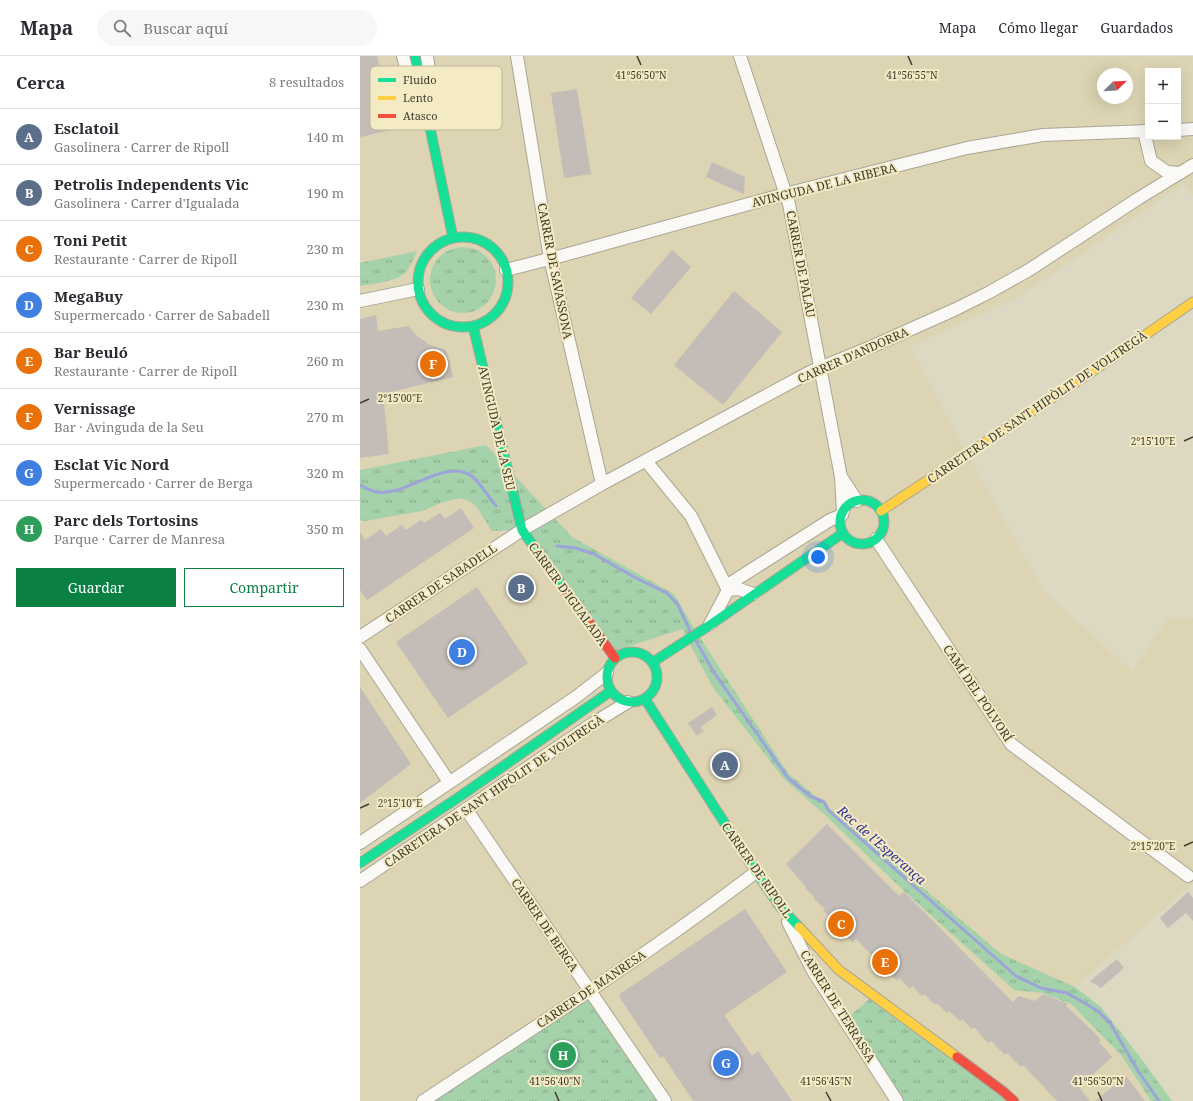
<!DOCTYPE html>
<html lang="es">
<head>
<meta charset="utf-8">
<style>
	body { margin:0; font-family:"Noto Serif",serif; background:#f7f7f7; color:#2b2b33 }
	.controls { position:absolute; right:12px; top:12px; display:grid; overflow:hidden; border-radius:0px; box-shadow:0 4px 16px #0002 }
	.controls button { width:36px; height:36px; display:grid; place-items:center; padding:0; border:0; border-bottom:1px solid #e1e1e2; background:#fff; color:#2b2b33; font:20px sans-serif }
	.compass { position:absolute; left:737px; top:12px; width:36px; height:36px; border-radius:50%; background:#fff; box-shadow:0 4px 16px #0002; rotate:66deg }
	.you { position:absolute; left:458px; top:501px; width:14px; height:14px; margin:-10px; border:3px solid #fff; border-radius:50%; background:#1a73e8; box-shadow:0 0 0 6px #1a73e833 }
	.badge { display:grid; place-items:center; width:26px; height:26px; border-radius:50%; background:#0b8043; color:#fff; font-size:13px; font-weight:700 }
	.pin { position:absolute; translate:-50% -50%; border:2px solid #fff; box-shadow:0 1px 4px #0006 }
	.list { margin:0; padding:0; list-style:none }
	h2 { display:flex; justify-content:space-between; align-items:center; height:52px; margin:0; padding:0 16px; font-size:17px }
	h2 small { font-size:13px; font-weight:400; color:#7c7c81 }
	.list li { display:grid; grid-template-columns:26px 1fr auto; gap:12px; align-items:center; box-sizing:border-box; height:56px; padding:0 16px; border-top:1px solid #e1e1e2 }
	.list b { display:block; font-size:15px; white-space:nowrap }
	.list p { margin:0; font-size:13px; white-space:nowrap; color:#7c7c81 }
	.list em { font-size:13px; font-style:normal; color:#7c7c81 }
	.actions { display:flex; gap:8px; padding:12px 16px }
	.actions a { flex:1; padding:9px 0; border:1px solid #0b8043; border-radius:0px; text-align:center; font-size:14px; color:#0b8043 }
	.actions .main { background:#0b8043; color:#fff }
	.icon { flex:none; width:22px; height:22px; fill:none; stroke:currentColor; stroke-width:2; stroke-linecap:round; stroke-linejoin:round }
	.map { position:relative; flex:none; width:833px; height:1045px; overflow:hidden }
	header { display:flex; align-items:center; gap:24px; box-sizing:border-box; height:56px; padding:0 20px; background:#fff; border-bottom:1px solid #e1e1e2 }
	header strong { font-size:19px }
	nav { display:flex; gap:22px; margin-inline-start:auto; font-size:14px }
	.search { width:280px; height:36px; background:#f7f7f7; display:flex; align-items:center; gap:10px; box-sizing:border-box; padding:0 14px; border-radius:22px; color:#7c7c81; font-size:15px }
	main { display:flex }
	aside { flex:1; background:#fff }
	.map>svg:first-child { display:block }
	.built { fill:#dcd4b2; fill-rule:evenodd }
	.grass { fill:url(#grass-tufts) }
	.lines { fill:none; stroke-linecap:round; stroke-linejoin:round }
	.stream { stroke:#9ca4da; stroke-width:3 }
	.building { fill:#c4bcb6 }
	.street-casing { stroke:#a9a695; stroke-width:14 }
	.fast-casing { stroke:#a9a695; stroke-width:11 }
	.slow-casing { stroke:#a9a695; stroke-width:11 }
	.jam-casing { stroke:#a9a695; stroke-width:11 }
	.street { stroke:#faf9f6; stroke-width:12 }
	.fast { stroke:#16e098; stroke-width:9 }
	.slow { stroke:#ffcf43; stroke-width:9 }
	.jam { stroke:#f24e42; stroke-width:9 }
	.ticks { fill:none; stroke:#3f3c2d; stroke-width:1.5 }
	.labels { text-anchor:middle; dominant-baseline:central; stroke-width:4; stroke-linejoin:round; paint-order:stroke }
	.street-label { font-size:12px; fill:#3f3c2d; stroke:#f4ebc5 }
	.water-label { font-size:13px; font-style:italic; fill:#2e2e91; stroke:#f4ebc5 }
	.key { fill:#f4ebc5; stroke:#beb697; stroke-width:1 }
	.key-label { font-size:11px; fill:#3f3c2d }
	.ticks-label { font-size:10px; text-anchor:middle; fill:#3f3c2d; stroke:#f4ebc5; stroke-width:4; stroke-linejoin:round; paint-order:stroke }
</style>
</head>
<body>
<header>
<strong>Mapa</strong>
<div class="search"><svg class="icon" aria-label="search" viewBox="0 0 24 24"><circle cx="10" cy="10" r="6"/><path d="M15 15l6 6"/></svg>Buscar aquí</div>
<nav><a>Mapa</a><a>Cómo llegar</a><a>Guardados</a></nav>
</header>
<main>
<aside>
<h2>Cerca<small>8 resultados</small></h2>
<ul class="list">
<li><span class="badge" style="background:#5c6f8a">A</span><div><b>Esclatoil</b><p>Gasolinera · Carrer de Ripoll</p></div><em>140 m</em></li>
<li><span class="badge" style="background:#5c6f8a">B</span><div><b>Petrolis Independents Vic</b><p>Gasolinera · Carrer d'Igualada</p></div><em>190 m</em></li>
<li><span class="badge" style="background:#e8710a">C</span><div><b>Toni Petit</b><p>Restaurante · Carrer de Ripoll</p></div><em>230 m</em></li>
<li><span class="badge" style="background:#3f7fe0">D</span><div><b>MegaBuy</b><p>Supermercado · Carrer de Sabadell</p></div><em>230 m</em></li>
<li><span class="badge" style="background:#e8710a">E</span><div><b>Bar Beuló</b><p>Restaurante · Carrer de Ripoll</p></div><em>260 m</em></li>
<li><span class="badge" style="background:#e8710a">F</span><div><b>Vernissage</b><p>Bar · Avinguda de la Seu</p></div><em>270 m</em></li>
<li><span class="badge" style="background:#3f7fe0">G</span><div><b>Esclat Vic Nord</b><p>Supermercado · Carrer de Berga</p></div><em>320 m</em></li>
<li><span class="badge" style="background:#2e9e5b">H</span><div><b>Parc dels Tortosins</b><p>Parque · Carrer de Manresa</p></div><em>350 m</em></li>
</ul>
<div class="actions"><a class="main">Guardar</a><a>Compartir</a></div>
</aside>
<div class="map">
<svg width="833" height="1045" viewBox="0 0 833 1045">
	<defs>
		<pattern id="grass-tufts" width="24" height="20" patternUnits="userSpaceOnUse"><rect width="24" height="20" fill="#a5d1ab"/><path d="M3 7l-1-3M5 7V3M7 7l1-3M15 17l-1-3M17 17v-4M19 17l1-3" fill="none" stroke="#88ab8c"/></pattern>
	</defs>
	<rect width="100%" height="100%" fill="#dcd8c2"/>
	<g class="built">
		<path d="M 0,0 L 833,0 L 833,140 L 824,128 L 656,242 L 550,291 L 604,392 L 684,536 L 772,615 L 809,561 L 833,562 L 833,827 L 715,931 L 641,898 L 428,717 L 337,577 L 314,538 L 212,481 L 126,389 L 0,414 ZM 788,15 L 818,15 L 818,81 L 788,81 ZM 743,18 L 767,18 L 767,42 L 743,42 Z"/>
		<path d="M 99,442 L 109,445 L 116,450 L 132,475 L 162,474 L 255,595 L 322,573 L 352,630 L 424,723 L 465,759 L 654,934 L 682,937 L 711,948 L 762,1000 L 791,1045 L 0,1045 L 0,464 L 5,465 L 62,455 L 81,447 Z"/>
	</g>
	<g class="grass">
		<circle cx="103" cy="224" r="33"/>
		<path d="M 57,195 C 54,202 51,209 47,215 C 40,225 12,228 0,230 L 0,207 Z"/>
		<path d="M 126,389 L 212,481 L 314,538 L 337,577 L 428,717 L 641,898 L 715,931 L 741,951 L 783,1005 L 812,1045 L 791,1045 L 762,1000 L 711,948 L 682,937 L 654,934 L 543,834 L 465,759 L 424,723 L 352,630 L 322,573 L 255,595 L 162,474 L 132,475 L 116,450 L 109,445 L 99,442 L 81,447 L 62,455 L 5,465 L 0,464 L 0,414 Z"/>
		<path d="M 230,935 L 305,1045 L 63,1045 Z"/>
		<path d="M 513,940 L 654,1045 L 537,1045 L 485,964 Z"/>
	</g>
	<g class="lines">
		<g class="stream">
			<path d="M 0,429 C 5,432 12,435 17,436 C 47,441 86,400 113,421 C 121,428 129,442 136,450"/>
			<path d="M 197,490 L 215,492 L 234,498 L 274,521 L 307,537 L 318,549 L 330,575"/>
			<path d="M 336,585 L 353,615 L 428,722 L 450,740 L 464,746 L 469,755 L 656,920 L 681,932 L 707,937 L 738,955 L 750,967 L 778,1015 L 799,1045"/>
		</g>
	</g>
	<g class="building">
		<path d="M 0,0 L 17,0 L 30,55 L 43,52 L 48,68 L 31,74 L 0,81 Z"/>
		<path d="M 217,33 L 231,118 L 204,122 L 191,37 Z"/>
		<path d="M 352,106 L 385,121 L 384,138 L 346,121 Z"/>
		<path d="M 312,194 L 331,211 L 291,258 L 271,242 Z"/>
		<path d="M 374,235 L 422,276 L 363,349 L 314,309 Z"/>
		<path d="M 16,259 L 18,275 L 48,270 L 56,279 L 70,289 L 86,294 L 93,321 L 23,338 L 29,398 L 0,402 L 0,263 Z"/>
		<path d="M 101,452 L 114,472 L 7,544 L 0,534 L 0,476 L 5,484 L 21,473 L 26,480 L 42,469 L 46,474 L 61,464 L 64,467 L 80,457 L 85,463 Z"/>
		<path d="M 117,531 L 168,607 L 88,662 L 36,586 Z"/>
		<path d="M 0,631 L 51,708 L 0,747 Z"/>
		<path d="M 352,651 L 357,659 L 340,671 L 344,675 L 337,680 L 328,667 Z"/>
		<path d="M 467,768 L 539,840 L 544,836 L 653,946 L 659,940 L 675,945 L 683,938 L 708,948 L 706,950 L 734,976 L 741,984 L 739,986 L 752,1001 L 719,1031 L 730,1045 L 697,1045 L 663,1009 L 661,1011 L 647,997 L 645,999 L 631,985 L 628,987 L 614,971 L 612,973 L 602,963 L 600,965 L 589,955 L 587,957 L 577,947 L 575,949 L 564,938 L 562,940 L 552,930 L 550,933 L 539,922 L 537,925 L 496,883 L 493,887 L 482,876 L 483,876 L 463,854 L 465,853 L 454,843 L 455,842 L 445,832 L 446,831 L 426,808 Z"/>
		<path d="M 828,836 L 833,842 L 833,865 L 826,857 L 808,872 L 800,862 Z"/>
		<path d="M 385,853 L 427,916 L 364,959 L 392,1000 L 398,995 L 432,1045 L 333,1045 L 303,1000 L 300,1002 L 260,942 L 260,938 Z"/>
		<path d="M 757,903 L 764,912 L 741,932 L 730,925 Z"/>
		<path d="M 766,1020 L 785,1045 L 735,1045 Z"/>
	</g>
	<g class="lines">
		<g class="street-casing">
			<g id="street">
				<path d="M 43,0 L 53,38 L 64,40 L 69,15 L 67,0"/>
				<path d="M 157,0 L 190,202 L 242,428"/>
				<path d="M 380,0 L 429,148 L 481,421 L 483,456"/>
				<path d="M 818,74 L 833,73"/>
				<path d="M 784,75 L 791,105 L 807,116 L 820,117"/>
				<path d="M 146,214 L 197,201 L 425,138 L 607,92 L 683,79 L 788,75"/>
				<path d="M 0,245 L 58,233"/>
				<path d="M 286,405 L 331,460 L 368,534"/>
				<path d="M 482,422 L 497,445"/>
				<path d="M 516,483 L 651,688 L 828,820"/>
				<path d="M 366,530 L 470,464 L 482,459"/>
				<path d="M 350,568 L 368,534 L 379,533 L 393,538"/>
				<path d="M 0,581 L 162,474 L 242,428 L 450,316 L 513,290 L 596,253 L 628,237 L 669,214 L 779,142 L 833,109"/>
				<path d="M 0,593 L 89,726"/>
				<path d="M 106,753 L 305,1045"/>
				<path d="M 0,787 L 216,641 L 247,617"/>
				<path d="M 0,825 L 232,668 L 268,646"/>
				<path d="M 428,866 L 453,915 L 537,1045"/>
				<path d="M 63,1045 C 175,971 289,898 396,816"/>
			</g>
		</g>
		<g class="fast-casing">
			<g id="fast">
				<path d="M 55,0 L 93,182"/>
				<circle cx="103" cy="226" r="45"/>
				<path d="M 113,270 L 162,474 L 204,532"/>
				<circle cx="502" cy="466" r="22"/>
				<circle cx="272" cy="621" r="25"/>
				<path d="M 293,606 L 350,569 L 483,477"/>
				<path d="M 285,643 L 396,816 L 421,852 L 439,871"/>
				<path d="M 0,807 L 99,741 L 251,635"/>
			</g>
		</g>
		<g class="slow-casing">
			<g id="slow">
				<path d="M 521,455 L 736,313 L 833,246"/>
				<path d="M 439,871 L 479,914 L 597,1001"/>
			</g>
		</g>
		<g class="jam-casing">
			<g id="jam">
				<path d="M 204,532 L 255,602"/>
				<path d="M 597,1001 L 644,1036 L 654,1045"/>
			</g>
		</g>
		<use href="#street" class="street"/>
		<use href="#fast" class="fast"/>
		<use href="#slow" class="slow"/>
		<use href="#jam" class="jam"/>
	</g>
	<path class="ticks" d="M 277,0 L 281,9M 548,0 L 552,9M 0,347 L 9,343M 824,385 L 833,381M 0,752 L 9,748M 824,790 L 833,786M 195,1036 L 199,1045M 466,1036 L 471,1045M 738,1036 L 742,1045"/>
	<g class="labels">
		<g class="street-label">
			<text transform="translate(464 129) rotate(-14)">AVINGUDA DE LA RIBERA</text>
			<text transform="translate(441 208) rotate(79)">CARRER DE PALAU</text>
			<text transform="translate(195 215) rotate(79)">CARRER DE SAVASSONA</text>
			<text transform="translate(493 299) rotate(-24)">CARRER D'ANDORRA</text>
			<text transform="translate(677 351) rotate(-34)">CARRETERA DE SANT HIPÒLIT DE VOLTREGÀ</text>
			<text transform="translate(137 372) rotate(77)">AVINGUDA DE LA SEU</text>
			<text transform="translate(81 527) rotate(-34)">CARRER DE SABADELL</text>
			<text transform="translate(208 538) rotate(54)">CARRER D'IGUALADA</text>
			<text transform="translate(618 637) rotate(56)">CAMÍ DEL POLVORÍ</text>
			<text transform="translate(134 735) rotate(-34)">CARRETERA DE SANT HIPÒLIT DE VOLTREGÀ</text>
			<text transform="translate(397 814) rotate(55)">CARRER DE RIPOLL</text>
			<text transform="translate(185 869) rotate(56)">CARRER DE BERGA</text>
			<text transform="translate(231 933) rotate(-34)">CARRER DE MANRESA</text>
			<text transform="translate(478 950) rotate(58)">CARRER DE TERRASSA</text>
		</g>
		<g class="water-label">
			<text transform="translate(522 789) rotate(41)">Rec de l'Esperança</text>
		</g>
	</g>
	<rect x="10" y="10" width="132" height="64" rx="6" class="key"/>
	<rect x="18" y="22" width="18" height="4" fill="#16e098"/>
	<rect x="18" y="40" width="18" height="4" fill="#ffcf43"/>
	<rect x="18" y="58" width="18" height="4" fill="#f24e42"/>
	<g class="key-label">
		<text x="43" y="28">Fluido</text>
		<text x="43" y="46">Lento</text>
		<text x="43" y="64">Atasco</text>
	</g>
	<g class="ticks-label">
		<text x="281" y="23">41°56'50"N</text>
		<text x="552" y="23">41°56'55"N</text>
		<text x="40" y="346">2°15'00"E</text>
		<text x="793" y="389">2°15'10"E</text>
		<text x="40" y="751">2°15'10"E</text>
		<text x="793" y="794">2°15'20"E</text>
		<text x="195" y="1029">41°56'40"N</text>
		<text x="466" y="1029">41°56'45"N</text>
		<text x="738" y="1029">41°56'50"N</text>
	</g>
</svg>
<div class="controls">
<button>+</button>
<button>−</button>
</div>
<svg class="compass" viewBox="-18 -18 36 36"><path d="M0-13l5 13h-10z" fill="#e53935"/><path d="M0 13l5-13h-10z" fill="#7c7c81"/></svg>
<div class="you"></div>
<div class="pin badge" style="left:365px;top:709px;background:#5c6f8a">A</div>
<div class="pin badge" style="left:161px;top:532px;background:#5c6f8a">B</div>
<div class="pin badge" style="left:481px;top:868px;background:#e8710a">C</div>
<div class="pin badge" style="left:102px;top:596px;background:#3f7fe0">D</div>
<div class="pin badge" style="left:525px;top:906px;background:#e8710a">E</div>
<div class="pin badge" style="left:73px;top:308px;background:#e8710a">F</div>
<div class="pin badge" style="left:366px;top:1007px;background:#3f7fe0">G</div>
<div class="pin badge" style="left:203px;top:999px;background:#2e9e5b">H</div>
</div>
</main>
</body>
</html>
